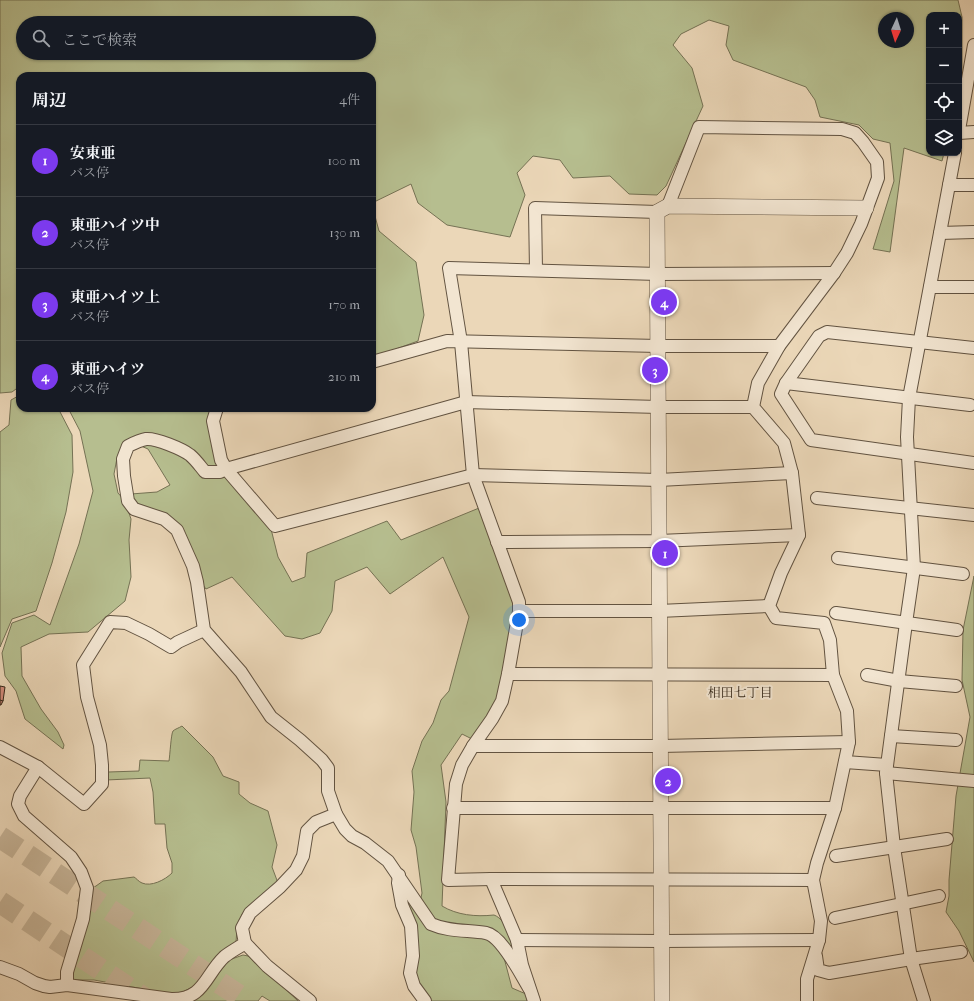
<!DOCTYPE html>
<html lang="ja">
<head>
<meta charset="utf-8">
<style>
	body { margin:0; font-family:"IM FELL French Canon","Noto Serif JP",serif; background:#242831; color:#f1f3f6 }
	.controls { position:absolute; right:12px; top:12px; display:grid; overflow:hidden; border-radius:8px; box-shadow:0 1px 3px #0004 }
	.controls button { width:36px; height:36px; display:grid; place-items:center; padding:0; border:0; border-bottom:1px solid #363941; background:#171b24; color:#f1f3f6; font:20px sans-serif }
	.compass { position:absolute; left:878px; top:12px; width:36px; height:36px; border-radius:50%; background:#171b24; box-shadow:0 1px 3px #0004; rotate:184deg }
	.you { position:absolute; left:519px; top:620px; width:14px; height:14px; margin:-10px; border:3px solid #fff; border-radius:50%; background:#1a73e8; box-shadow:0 0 0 6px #1a73e833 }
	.badge { display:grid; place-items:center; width:26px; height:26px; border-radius:50%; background:#7c3aed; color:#fff; font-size:13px; font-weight:700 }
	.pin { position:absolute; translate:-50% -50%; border:2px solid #fff; box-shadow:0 1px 4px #0006 }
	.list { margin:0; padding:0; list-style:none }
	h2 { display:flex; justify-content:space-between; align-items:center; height:52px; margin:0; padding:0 16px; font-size:17px }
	h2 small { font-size:13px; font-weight:400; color:#9ea1a6 }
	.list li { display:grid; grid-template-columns:26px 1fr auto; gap:12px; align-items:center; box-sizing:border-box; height:72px; padding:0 16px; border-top:1px solid #363941 }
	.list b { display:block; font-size:15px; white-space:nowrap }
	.list p { margin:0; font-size:13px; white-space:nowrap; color:#9ea1a6 }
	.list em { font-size:13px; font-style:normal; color:#9ea1a6 }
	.icon { flex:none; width:22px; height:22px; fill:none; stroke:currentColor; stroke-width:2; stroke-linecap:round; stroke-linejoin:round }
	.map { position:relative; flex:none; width:974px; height:1001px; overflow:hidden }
	.search { position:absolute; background:#171b24; box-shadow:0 1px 3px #0004; left:16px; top:16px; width:360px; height:44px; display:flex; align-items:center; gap:10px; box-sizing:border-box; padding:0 14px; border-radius:22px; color:#9ea1a6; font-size:15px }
	.panel { position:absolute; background:#171b24; box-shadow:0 1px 3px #0004; left:16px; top:72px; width:360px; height:340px; border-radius:12px }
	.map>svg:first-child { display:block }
	.green { fill:#b6be8f; stroke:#757254; fill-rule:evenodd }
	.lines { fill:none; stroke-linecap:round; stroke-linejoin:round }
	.motorway-tunnel { stroke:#c6b498; stroke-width:22; stroke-dasharray:22 11; stroke-linecap:butt }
	.minor-casing { stroke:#625341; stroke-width:14 }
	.tertiary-casing { stroke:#625341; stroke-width:16 }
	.minor { stroke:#f2e5d1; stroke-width:12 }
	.tertiary { stroke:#f2e5d1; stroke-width:15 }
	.wall { fill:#b5786b; stroke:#342719 }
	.building { fill:#d38c7c; stroke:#342719 }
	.labels { text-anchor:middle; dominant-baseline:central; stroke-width:4; stroke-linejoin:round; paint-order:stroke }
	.neighbourhood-label { font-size:13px; fill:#342719; stroke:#f2e5d1 }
</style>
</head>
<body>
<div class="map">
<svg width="974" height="1001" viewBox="0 0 974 1001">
	<rect width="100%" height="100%" fill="#ebd7b8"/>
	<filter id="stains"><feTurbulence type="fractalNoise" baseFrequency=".005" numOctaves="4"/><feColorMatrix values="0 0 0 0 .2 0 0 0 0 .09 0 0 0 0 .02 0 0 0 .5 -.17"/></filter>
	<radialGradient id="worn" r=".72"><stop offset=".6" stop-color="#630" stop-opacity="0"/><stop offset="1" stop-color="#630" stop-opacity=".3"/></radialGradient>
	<g class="green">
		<path d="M 0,0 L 958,0 L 962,17 L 962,86 L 959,98 L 959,15 L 929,15 L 929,153 L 944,153 L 942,161 L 904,148 L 890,252 L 873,249 L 894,181 L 890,143 L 873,139 L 859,125 L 820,117 L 815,100 L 806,87 L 733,60 L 726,45 L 729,26 L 709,20 L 681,34 L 673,45 L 692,68 L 703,106 L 666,186 L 657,195 L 629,194 L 610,176 L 573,178 L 560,160 L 533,156 L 517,173 L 525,195 L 510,237 L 447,225 L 418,203 L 411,184 L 372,203 L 372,76 L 20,76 L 20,386 L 12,392 L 0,393 ZM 884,18 L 908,18 L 908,42 L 884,42 ZM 23,23 L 369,23 L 369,53 L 23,53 Z"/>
		<path d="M 372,205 L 379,231 L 416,262 L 424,315 L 418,341 L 385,353 L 372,356 Z"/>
		<path d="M 20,395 L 20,408 L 58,408 L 72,435 L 73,472 L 66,512 L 52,563 L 36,611 L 12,619 L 0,647 L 0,432 L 9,425 L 11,400 Z"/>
		<path d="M 68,408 L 214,408 L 216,459 L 271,529 L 278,557 L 292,582 L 305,577 L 307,553 L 387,521 L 401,540 L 484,506 L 519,611 L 502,701 L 472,739 L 462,734 L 441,765 L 446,802 L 442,906 C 457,915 475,917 494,915 C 508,920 514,947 516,960 L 506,944 L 440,924 L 420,902 L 422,893 L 416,847 L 411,830 L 414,792 L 412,771 L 422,741 L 433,723 L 441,700 L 449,691 L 469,617 L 443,557 L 390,594 L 367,567 L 335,581 L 332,611 L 320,633 L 302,639 L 285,636 L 232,577 L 206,589 L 203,585 L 181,529 L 134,504 L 131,494 L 157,492 L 170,485 L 148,449 L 141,446 L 124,449 L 117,458 L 114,474 L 118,493 L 125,501 L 131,519 L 129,540 L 131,577 L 125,601 L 88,632 L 49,634 L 21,647 L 22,676 L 41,709 L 58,732 L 64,745 L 63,749 L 25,719 L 16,691 L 5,676 L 2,653 L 12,623 L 34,615 L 50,625 L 79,544 L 93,491 L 80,431 Z"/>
		<path d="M 974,576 L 974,962 L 959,931 L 946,912 L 949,896 L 949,880 L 956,796 L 970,717 L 962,680 L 963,630 Z"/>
		<path d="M 182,726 L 213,757 L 223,776 L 239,782 L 239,794 L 250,803 L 268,811 L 277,845 L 272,867 L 278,883 L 265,896 L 242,914 L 237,929 L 236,942 L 194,986 L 179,994 L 171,994 L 94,980 L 75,980 L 71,976 L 90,889 L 96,886 L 103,881 L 134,877 C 136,878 139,882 142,883 C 151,887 165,880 172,873 L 172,863 L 167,848 L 165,824 L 155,824 L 153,792 L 150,778 L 106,780 L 108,772 L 139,771 L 140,760 L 169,761 C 170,755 171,734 173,731 C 175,729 179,728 182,726 Z"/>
		<path d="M 402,886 L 430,927 L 487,937 L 503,954 L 512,988 L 526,994 L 529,1001 L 430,1001 L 417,982 Z"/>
		<path d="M 243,955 L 248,956 L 256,961 L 298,1001 L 270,1001 L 262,996 L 258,1001 L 191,1001 L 215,978 L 229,960 Z"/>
	</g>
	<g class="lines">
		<g class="motorway-tunnel">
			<path d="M 0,837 L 247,1001"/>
			<path d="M 0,902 L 148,1001"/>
		</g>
		<g class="minor-casing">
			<g id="minor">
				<path d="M 959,130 L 974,45"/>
				<path d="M 959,133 L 974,132"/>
				<path d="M 949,185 L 974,185"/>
				<path d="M 668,206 L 699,127 L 842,129 L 855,133 L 863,142 L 877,162 L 878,178 L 861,224 L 847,253 L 834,273 L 779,346 L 758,383 L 753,407 L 784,443 L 792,473 L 799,535 L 781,573 L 769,606 L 776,618 L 824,623 L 830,640 L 833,675 L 847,711 L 849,742 L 835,808 L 817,863 L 813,880 L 821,921 L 819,940 L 807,979 L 807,1001"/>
				<path d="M 940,233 L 974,232"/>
				<path d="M 536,270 L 535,208 L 657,212"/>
				<path d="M 930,287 L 974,287"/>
				<path d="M 974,348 L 827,332 L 819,336 L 786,383 L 781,394 L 811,440 L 974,463"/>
				<path d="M 372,362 L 447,341 L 658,346 L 779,346"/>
				<path d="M 786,383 L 970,405"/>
				<path d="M 217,408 L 213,421 L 221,460 L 226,469 L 275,526 L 473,475 L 659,480 L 792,473"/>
				<path d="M 817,498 L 974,515"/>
				<path d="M 497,542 L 659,541 L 799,535"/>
				<path d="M 838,558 L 963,574"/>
				<path d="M 519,611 L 659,611 L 769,606"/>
				<path d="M 836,613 L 957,630"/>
				<path d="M 508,674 L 833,675"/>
				<path d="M 867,675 L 899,681 L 956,686"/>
				<path d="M 891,736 L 956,740"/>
				<path d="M 473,746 L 661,746 L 849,742"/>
				<path d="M 0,747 L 38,767 L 84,804 L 102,784 L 102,765 L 100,745 L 87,697 L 83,665 L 110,622 L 126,623 L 149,634 L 171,647 L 178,642 L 204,630"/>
				<path d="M 845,762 L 887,765"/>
				<path d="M 38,767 L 20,796 L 18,804 L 24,816 L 71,857 L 81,872 L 87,888 L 83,919 L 67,972 L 67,985"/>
				<path d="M 886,773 L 974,781"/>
				<path d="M 453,808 L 835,808"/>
				<path d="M 836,856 L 947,839"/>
				<path d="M 399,875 L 398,883 L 402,905 L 411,926 L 413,956 L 410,973 L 414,986 L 425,1001"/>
				<path d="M 491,879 L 517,940 L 522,965 L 534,1001"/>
				<path d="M 813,880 L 491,879 L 448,880 L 456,784 L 462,765 L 473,746 L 492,719 L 502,701 L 508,674 L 519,611 L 519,602 L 473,475 L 461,342 L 449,268 L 658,274 L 834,273"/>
				<path d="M 835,918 L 939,896"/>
				<path d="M 517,940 L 662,941 L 819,940"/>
				<path d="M 245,943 L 267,966 L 310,1001"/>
				<path d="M 816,956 L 818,970 L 829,973 L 911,959 L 961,952"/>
				<path d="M 0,967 L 19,974 L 35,983 L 44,986 L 50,987 L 67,985 L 171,999 C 204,1000 205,975 224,957 C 230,952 238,948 245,943 L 242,928 L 250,913 L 280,887 L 296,870 L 303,856 L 307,831 L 316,822 L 336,814"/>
				<path d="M 529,988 C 521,975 502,936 486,933 C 468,930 449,932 431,924 L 388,861 L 365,843 L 352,836 L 345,829 L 336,814 L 328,791 L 328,768 L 322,760 L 300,740 L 271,717 L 241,672 L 204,630 L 197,582 L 193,566 L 177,530 L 164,519 L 134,509 L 128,501 L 124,476 L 123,459 L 128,446 C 134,443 140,440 146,439 C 156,438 182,449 190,455 C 196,460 200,466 205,472 L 220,472 L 226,469 L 466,402 L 659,407 L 753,407"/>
				<path d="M 924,1001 L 911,959 L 894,847 L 886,773 L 906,623 L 914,568 L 907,437 L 909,398 L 955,153"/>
			</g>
		</g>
		<g class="tertiary-casing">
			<path id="tertiary" d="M 662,1001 L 657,212 L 668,206 L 866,208"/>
		</g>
		<use href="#minor" class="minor"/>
		<use href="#tertiary" class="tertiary"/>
	</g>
	<path class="wall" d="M 0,686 L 3,701 L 1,705 L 0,705 Z"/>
	<path class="building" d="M 0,686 L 5,687 L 3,701 L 0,700 Z"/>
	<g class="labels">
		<g class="neighbourhood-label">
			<text x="740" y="692">相田七丁目</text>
		</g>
	</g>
	<rect width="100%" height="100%" filter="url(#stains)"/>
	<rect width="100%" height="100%" fill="url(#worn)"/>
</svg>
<div class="controls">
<button>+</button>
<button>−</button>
<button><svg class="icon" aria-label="locate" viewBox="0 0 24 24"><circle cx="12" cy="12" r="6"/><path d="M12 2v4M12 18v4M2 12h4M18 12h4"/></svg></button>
<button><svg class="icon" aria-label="layers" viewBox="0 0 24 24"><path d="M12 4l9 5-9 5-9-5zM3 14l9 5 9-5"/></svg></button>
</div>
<svg class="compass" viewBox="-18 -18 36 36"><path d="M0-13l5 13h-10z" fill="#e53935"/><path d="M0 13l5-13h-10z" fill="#9ea1a6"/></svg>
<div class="you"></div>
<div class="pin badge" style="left:665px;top:553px">1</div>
<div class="pin badge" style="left:668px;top:781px">2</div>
<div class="pin badge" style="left:655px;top:370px">3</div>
<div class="pin badge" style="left:664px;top:302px">4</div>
<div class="search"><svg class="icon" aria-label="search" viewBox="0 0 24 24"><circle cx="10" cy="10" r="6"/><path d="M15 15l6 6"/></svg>ここで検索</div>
<section class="panel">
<h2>周辺<small>4件</small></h2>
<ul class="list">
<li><span class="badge">1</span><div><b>安東亜</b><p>バス停</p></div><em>100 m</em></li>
<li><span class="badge">2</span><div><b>東亜ハイツ中</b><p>バス停</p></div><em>130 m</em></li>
<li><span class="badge">3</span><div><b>東亜ハイツ上</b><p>バス停</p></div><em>170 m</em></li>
<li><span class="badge">4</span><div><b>東亜ハイツ</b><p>バス停</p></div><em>210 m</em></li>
</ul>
</section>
</div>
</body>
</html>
